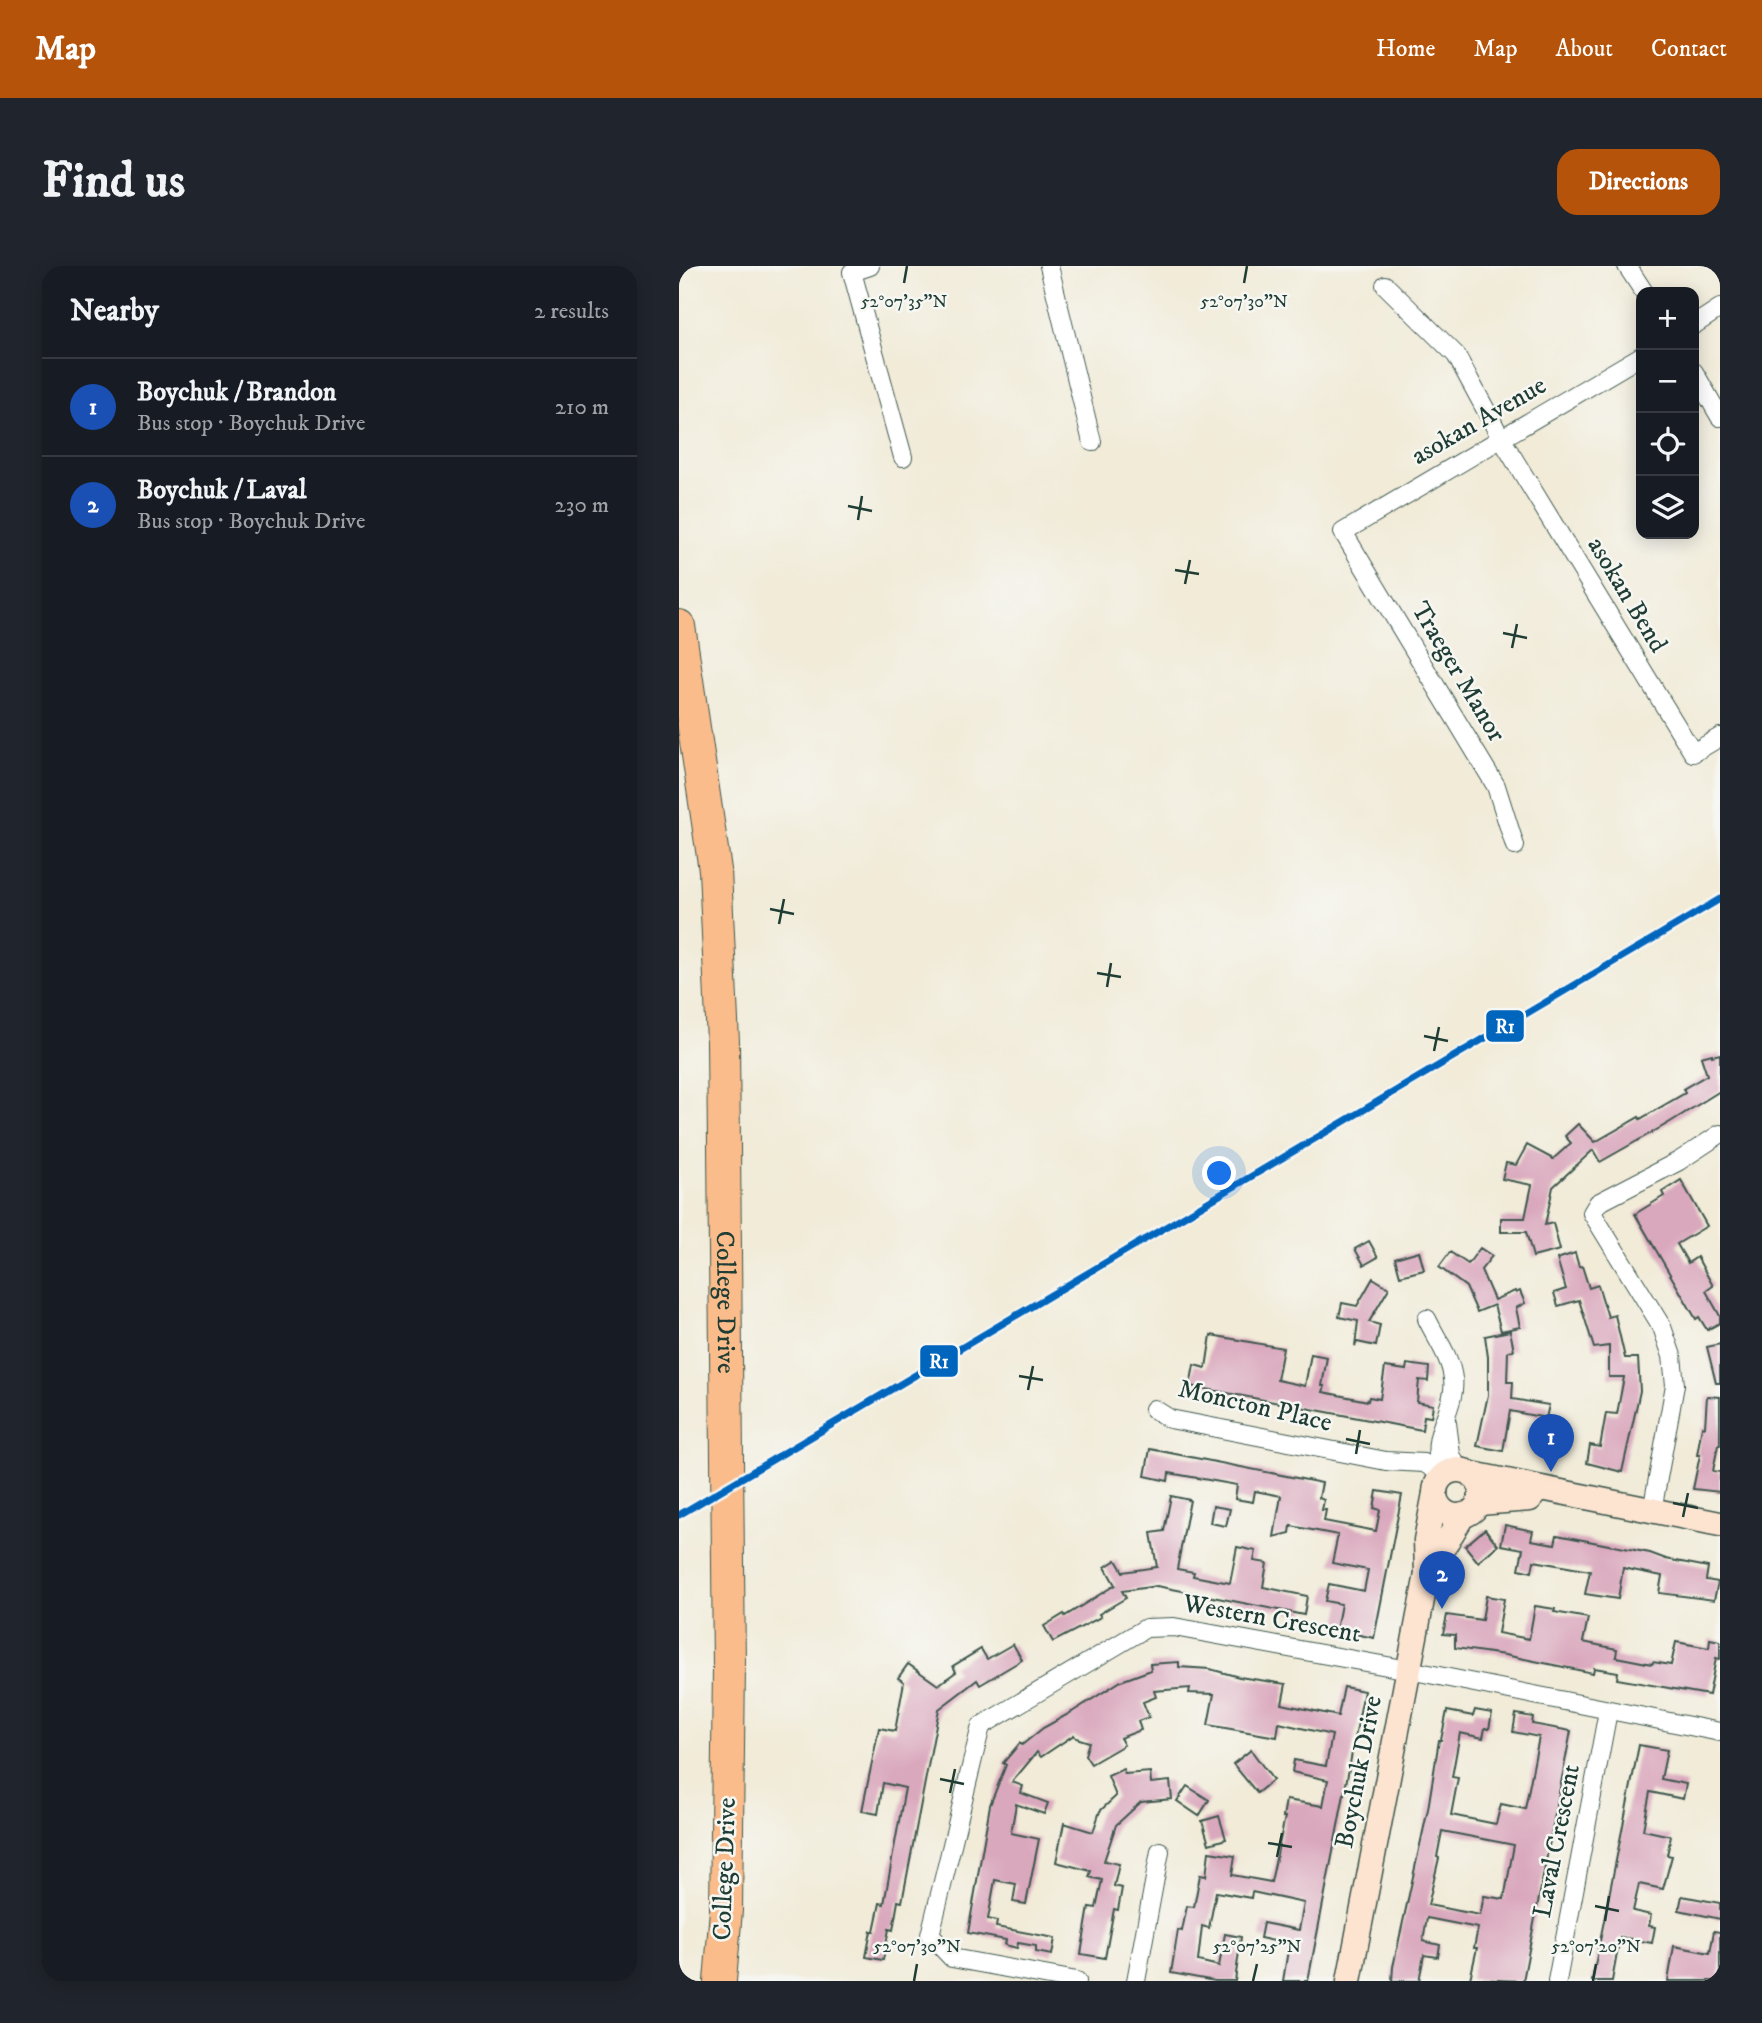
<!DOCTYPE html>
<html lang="en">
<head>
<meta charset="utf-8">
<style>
	body { margin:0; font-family:"IM FELL DW Pica",serif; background:#20242c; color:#f1f3f6 }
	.controls { position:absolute; right:21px; top:21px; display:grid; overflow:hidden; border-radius:14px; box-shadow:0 4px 18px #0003 }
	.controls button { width:63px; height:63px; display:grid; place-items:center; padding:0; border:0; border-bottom:2px solid #363941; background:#171b24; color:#f1f3f6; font:35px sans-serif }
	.you { position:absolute; left:541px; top:908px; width:24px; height:24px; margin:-18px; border:5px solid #fff; border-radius:50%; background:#1a73e8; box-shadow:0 0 0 10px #1a73e833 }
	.badge { display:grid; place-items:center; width:46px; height:46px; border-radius:50%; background:#b45309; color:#fff; font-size:23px; font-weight:700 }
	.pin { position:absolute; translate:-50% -58px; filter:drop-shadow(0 2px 4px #0008) }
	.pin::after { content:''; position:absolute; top:37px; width:24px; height:21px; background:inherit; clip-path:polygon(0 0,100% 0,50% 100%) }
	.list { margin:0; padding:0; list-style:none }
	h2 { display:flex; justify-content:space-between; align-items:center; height:91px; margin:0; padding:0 28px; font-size:30px }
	h2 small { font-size:23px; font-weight:400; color:#9ea1a6 }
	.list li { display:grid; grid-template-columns:46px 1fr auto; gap:21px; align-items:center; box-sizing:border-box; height:98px; padding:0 28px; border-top:2px solid #363941 }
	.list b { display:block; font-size:26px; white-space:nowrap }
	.list p { margin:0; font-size:23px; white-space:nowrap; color:#9ea1a6 }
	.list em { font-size:23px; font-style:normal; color:#9ea1a6 }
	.icon { flex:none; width:38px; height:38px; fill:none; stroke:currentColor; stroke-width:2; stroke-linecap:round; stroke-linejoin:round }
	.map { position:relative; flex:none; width:1041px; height:1715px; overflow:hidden; border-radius:21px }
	header { display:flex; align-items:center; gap:42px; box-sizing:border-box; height:98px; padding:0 35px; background:#b45309; color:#fff }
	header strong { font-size:33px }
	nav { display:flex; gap:38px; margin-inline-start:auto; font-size:24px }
	.intro { display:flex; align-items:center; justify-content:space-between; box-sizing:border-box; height:168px; padding:0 42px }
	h1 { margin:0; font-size:49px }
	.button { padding:18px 32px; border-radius:21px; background:#b45309; color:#fff; font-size:24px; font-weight:700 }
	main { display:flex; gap:42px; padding:0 42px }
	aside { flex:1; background:#171b24; border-radius:21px; box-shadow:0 4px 18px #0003 }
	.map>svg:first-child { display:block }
	.building { fill:#daa8bd; fill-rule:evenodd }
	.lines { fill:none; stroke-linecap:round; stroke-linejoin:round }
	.street-casing { stroke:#3e574d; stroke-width:20 }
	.secondary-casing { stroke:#3e574d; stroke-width:27 }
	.highway-casing { stroke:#3e574d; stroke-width:34 }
	.street { stroke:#fff; stroke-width:18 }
	.secondary { stroke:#fde4d1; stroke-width:24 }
	.highway { stroke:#fabc8b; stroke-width:32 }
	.rail-1-casing { stroke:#f6f6f2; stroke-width:12 }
	.rail-1 { stroke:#0065bd; stroke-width:7 }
	.ticks { fill:none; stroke:#1f3d34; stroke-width:2.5 }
	.labels { text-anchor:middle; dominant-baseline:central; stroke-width:5; stroke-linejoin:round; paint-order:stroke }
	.street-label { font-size:26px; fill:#1f3d34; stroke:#f6f6f2 }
	.ticks-label { font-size:18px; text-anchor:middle; fill:#1f3d34; stroke:#f6f6f2; stroke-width:5; stroke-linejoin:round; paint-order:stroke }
	.line-badge { stroke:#f6f6f2; stroke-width:2.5 }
	.badge-label { font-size:19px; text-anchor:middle; font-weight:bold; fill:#fff }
</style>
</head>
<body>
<header>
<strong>Map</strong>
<nav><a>Home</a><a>Map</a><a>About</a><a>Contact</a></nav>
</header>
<div class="intro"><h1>Find us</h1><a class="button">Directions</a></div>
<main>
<aside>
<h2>Nearby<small>2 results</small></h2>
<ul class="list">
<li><span class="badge" style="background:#1a4fb4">1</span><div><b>Boychuk / Brandon</b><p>Bus stop · Boychuk Drive</p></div><em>210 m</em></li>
<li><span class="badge" style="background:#1a4fb4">2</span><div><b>Boychuk / Laval</b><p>Bus stop · Boychuk Drive</p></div><em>230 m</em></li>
</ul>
</aside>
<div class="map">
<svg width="1041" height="1715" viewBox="0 0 1041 1715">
	<rect width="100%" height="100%" fill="#f6f6f2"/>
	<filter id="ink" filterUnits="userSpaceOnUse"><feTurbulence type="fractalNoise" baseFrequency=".0143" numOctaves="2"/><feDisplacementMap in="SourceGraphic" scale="14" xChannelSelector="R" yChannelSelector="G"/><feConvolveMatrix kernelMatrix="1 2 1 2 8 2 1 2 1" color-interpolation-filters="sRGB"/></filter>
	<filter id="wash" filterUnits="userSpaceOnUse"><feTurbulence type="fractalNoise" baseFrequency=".00686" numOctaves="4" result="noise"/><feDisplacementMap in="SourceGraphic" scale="28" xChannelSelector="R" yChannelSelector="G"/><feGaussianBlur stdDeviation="1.57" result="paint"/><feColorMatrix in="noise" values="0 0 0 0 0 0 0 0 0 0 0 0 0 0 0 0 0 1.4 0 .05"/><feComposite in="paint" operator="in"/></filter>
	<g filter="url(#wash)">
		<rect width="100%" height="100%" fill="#f1ebd8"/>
		<g id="blocks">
			<g class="building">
				<path d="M 1033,788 L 1033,790 L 1041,788 L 1041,825 L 988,858 L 921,896 L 914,884 L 874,921 L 866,959 L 874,957 L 881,984 L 854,991 L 847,966 L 822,966 L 822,952 L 846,952 L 853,919 L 823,913 L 827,897 L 837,899 L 848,879 L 874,893 L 892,877 L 886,870 L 899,858 L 916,876 L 960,851 L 961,853 L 1006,827 L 1004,823 L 1028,809 L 1022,791 Z"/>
				<path d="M 1002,914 L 1028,960 L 998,978 L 1009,997 L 1018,991 L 1034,1020 L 1027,1025 L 1041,1050 L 1041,1057 L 1028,1064 L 1020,1051 L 1017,1053 L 956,948 L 985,930 L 983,926 Z"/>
				<path d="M 690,975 L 699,991 L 685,999 L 676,983 Z"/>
				<path d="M 801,982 L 813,990 L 802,1004 L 815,1034 L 836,1025 L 837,1027 L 841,1025 L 846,1037 L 837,1042 L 841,1061 L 822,1065 L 815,1039 L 798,1046 L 787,1021 L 760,1001 L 771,986 L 789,998 Z"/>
				<path d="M 740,985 L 745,1004 L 721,1010 L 716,992 Z"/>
				<path d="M 896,987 L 900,1001 L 903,1000 L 910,1022 L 919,1019 L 929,1051 L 936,1049 L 946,1092 L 959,1092 L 961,1125 L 943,1206 L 908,1197 L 911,1179 L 921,1181 L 927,1147 L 938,1148 L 945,1111 L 930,1111 L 930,1080 L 915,1082 L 900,1034 L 879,1040 L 875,1027 L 887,1023 L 878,993 Z"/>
				<path d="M 694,1012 L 710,1022 L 690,1056 L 701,1059 L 697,1080 L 678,1076 L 676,1080 L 679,1055 L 660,1051 L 663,1037 L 678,1040 Z"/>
				<path d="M 831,1065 L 835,1084 L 829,1085 L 828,1116 L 834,1116 L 833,1133 L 870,1139 L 867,1152 L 831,1145 L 824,1185 L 798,1180 L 809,1129 L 809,1091 L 806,1070 Z"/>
				<path d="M 532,1069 L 604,1082 L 598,1114 L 626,1120 L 632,1088 L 648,1091 L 643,1120 L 646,1120 L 644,1126 L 689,1135 L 690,1131 L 701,1133 L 706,1101 L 727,1104 L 728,1098 L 750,1101 L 749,1115 L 740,1114 L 738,1136 L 754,1139 L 752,1151 L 745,1150 L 743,1164 L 511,1120 L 515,1099 L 527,1102 Z"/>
				<path d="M 1041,1078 L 1041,1117 L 1037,1117 L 1028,1081 Z"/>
				<path d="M 1028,1130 L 1041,1131 L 1041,1179 L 1039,1179 L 1034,1205 L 1041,1206 L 1041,1226 L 1014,1223 L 1021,1189 L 1018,1189 L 1023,1160 L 1026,1161 Z"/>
				<path d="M 471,1183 L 643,1217 L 640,1232 L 645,1234 L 643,1244 L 647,1244 L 645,1255 L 697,1265 L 701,1244 L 695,1242 L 698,1225 L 723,1229 L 695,1372 L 657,1364 L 662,1338 L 646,1335 L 650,1318 L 685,1325 L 689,1304 L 653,1297 L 659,1269 L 612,1260 L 611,1267 L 595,1271 L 602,1230 L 576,1225 L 574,1236 L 556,1233 L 558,1219 L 490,1207 L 489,1215 L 466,1210 Z"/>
				<path d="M 492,1230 L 511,1234 L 498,1303 L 515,1306 L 514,1310 L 551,1317 L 558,1281 L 577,1285 L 575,1295 L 588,1297 L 584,1321 L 628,1330 L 625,1349 L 478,1320 L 443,1325 L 447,1332 L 420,1348 L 422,1351 L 374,1376 L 365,1360 L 385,1348 L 386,1350 L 436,1319 L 426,1301 L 437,1294 L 444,1306 L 478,1301 L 472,1267 L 485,1265 Z"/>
				<path d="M 534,1240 L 551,1243 L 547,1260 L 531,1257 Z"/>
				<path d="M 826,1259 L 854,1265 L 852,1274 L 876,1278 L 878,1269 L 971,1287 L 987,1293 L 1029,1301 L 1027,1314 L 1039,1316 L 1035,1334 L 980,1327 L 983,1310 L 944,1302 L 939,1333 L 906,1328 L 911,1305 L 855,1295 L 853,1306 L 840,1303 L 844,1283 L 822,1279 Z"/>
				<path d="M 806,1263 L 819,1279 L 799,1296 L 786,1280 Z"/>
				<path d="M 807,1330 L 825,1333 L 819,1367 L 850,1373 L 856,1340 L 876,1343 L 875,1346 L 909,1352 L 904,1376 L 938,1383 L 937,1391 L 973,1398 L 974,1396 L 992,1399 L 997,1376 L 1030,1382 L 1031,1373 L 1041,1375 L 1041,1393 L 1037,1392 L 1030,1429 L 938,1413 L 939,1406 L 915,1402 L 914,1407 L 826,1389 L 776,1382 L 776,1369 L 764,1368 L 768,1349 L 803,1354 Z"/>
				<path d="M 334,1378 L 343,1394 L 301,1419 L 298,1414 L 260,1443 L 223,1636 L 219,1635 L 214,1664 L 210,1663 L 204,1694 L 187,1691 L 192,1665 L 195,1665 L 201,1637 L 205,1638 L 226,1522 L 204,1517 L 199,1548 L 183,1545 L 200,1462 L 216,1465 L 225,1416 L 219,1412 L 229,1398 L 259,1419 L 277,1406 L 274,1400 L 302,1383 L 308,1393 Z"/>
				<path d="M 500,1396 L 500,1401 L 531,1403 L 560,1411 L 607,1418 L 603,1438 L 659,1450 L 665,1421 L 685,1425 L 629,1715 L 604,1715 L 610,1678 L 581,1672 L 584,1657 L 620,1664 L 625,1637 L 573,1626 L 572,1632 L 537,1626 L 530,1662 L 523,1660 L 519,1695 L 540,1700 L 546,1668 L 562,1671 L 556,1715 L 536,1715 L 492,1707 L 499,1664 L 503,1665 L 508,1640 L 515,1641 L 521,1609 L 527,1610 L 530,1586 L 556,1590 L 553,1609 L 592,1616 L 606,1551 L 604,1551 L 607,1534 L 644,1540 L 649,1514 L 613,1506 L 615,1494 L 647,1500 L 653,1469 L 600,1457 L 598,1471 L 529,1459 L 535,1428 L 510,1427 L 511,1422 L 475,1425 L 477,1431 L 464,1436 L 470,1451 L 459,1455 L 462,1464 L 441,1472 L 445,1479 L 412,1498 L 406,1489 L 410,1476 L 397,1472 L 395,1469 L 362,1491 L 358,1486 L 333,1516 L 344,1520 L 342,1527 L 369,1537 L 365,1548 L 337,1538 L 332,1567 L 360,1573 L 347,1638 L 334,1636 L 337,1618 L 316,1614 L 309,1653 L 318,1655 L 317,1661 L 376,1672 L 373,1689 L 357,1686 L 357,1680 L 339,1677 L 338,1682 L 326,1679 L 327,1674 L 289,1667 L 311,1539 L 327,1499 L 324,1497 L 341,1477 L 343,1479 L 364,1462 L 393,1446 L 442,1415 L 472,1404 L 471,1398 Z"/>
				<path d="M 796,1444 L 813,1447 L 810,1463 L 806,1462 L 804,1472 L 781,1467 L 773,1511 L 779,1512 L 772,1549 L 817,1558 L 822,1538 L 846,1543 L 860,1471 L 834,1466 L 837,1448 L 854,1451 L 853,1458 L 892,1465 L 844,1715 L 791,1713 L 798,1682 L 795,1682 L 799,1662 L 748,1652 L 744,1675 L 761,1679 L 759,1691 L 745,1689 L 740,1715 L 713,1715 L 714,1701 L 749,1543 L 760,1474 L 762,1474 L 768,1445 L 794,1450 ZM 763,1565 L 835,1579 L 825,1633 L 805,1630 L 801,1649 L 749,1639 L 760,1592 L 758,1591 Z"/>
				<path d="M 960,1479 L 988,1484 L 982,1513 L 1007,1518 L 1004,1533 L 971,1526 L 964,1564 L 992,1570 L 988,1589 L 993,1590 L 984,1623 L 960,1618 L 954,1645 L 972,1649 L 970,1660 L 976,1661 L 973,1677 L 941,1671 L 933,1715 L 913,1715 Z"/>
				<path d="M 572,1484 L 594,1514 L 578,1527 L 554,1498 Z"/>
				<path d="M 444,1503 L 446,1508 L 471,1506 L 472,1517 L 491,1515 L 493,1533 L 462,1536 L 437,1559 L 425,1595 L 440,1598 L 435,1620 L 443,1622 L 439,1644 L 435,1643 L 426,1692 L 402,1688 L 410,1641 L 417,1642 L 423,1614 L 410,1611 L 412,1605 L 377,1596 L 385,1557 L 414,1566 L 421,1545 L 437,1530 L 429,1510 Z"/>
				<path d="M 508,1520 L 530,1534 L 520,1550 L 498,1535 Z"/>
				<path d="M 540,1550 L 547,1573 L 530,1578 L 523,1555 Z"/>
				<path d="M 1003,1630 L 1041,1637 L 1041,1653 L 1000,1644 Z"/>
				<path d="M 1035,1665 L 1041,1666 L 1041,1715 L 989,1715 L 995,1680 L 1031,1687 Z"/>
			</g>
		</g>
	</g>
	<g filter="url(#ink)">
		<use href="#blocks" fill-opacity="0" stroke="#3e574d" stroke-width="2"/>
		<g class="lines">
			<g class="street-casing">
				<g id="street">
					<path d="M 191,0 L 173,6 L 224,191"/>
					<path d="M 370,0 L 413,176"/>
					<path d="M 948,0 L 965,26"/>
					<path d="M 706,19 L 777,89 L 822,172 L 1014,487 L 1041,471"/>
					<path d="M 1015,59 L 1041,42"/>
					<path d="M 1015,106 L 1041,151"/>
					<path d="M 836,580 L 817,520 L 664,266 L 962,90"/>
					<path d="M 748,1053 C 757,1072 772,1092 774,1113 C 778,1138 752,1170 760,1192 C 762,1197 766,1202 768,1206"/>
					<path d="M 475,1143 L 491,1153 L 707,1195 L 745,1197 L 765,1209"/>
					<path d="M 768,1157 L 772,1188 L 779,1204"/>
					<path d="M 973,1245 L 996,1119 L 993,1090 L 983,1061 L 913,947 L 919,937 L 1000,895 L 1041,868"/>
					<path d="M 398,1715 L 273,1692 L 251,1669 L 302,1460 L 467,1362 L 495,1361 L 730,1404 L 1041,1466"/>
					<path d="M 457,1715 L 481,1585"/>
					<path d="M 878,1715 L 929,1445"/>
				</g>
			</g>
			<g class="secondary-casing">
				<g id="secondary">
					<circle cx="779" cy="1227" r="23"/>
					<path d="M 793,1208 L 1041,1258"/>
					<path d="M 800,1237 L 851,1233 L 860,1222"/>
					<path d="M 748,1308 L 784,1249"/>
					<path d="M 670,1715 L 748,1308 L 747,1274 L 756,1227"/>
				</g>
			</g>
			<g class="highway-casing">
				<g id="highway">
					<path id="s1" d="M 0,360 L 36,604 L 44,776 L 50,1402 L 47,1644 L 41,1715"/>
				</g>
			</g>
			<use href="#street" class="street"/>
			<use href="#secondary" class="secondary"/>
			<use href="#highway" class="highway"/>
			<g class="rail-1-casing">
				<path id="rail-1" d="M 0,1249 L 1041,633"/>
			</g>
			<use href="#rail-1" class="rail-1"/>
		</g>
	</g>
	<path class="ticks" d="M 225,17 L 228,0M 565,17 L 568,0M 169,240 L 193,245M 179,254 L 183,230M 496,304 L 520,308M 506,318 L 511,294M 824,367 L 848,372M 833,382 L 838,358M 91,643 L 115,648M 100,658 L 105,633M 418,707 L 442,711M 428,721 L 432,697M 745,770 L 769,775M 755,785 L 760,761M 340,1110 L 364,1114M 349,1124 L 354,1100M 667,1173 L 691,1178M 677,1188 L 681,1164M 994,1237 L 1019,1242M 1004,1251 L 1009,1227M 261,1513 L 285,1518M 271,1527 L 276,1503M 589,1577 L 613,1581M 598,1591 L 603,1567M 916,1640 L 940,1645M 926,1655 L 930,1630M 235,1715 L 238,1698M 574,1715 L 578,1698M 914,1715 L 917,1698"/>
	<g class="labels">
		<g class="street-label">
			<text transform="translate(800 155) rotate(-30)">asokan Avenue</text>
			<text transform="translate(948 329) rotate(59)">asokan Bend</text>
			<text transform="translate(779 406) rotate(59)">Traeger Manor</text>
			<text stroke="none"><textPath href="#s1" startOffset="679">College Drive</textPath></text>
			<text transform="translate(576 1140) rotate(13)">Moncton Place</text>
			<text transform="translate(593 1353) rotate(10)">Western Crescent</text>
			<text transform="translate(680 1506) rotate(-79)">Boychuk Drive</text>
			<text transform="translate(878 1575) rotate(-79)">Laval Crescent</text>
			<text transform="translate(46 1603) rotate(-88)">College Drive</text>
		</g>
	</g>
	<g class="ticks-label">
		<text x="225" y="41">52°07'35"N</text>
		<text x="565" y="41">52°07'30"N</text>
		<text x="238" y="1686">52°07'30"N</text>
		<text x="578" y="1686">52°07'25"N</text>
		<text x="917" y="1686">52°07'20"N</text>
	</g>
	<g class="line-badge">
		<rect x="806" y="743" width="40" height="34" rx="7" fill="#0065bd"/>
		<rect x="240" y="1078" width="40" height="34" rx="7" fill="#0065bd"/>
	</g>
	<g class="badge-label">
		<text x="826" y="767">R1</text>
		<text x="260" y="1102">R1</text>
	</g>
</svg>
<div class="controls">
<button>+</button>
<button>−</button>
<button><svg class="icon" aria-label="locate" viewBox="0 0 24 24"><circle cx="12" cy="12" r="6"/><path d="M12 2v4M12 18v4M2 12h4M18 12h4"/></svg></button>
<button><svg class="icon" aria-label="layers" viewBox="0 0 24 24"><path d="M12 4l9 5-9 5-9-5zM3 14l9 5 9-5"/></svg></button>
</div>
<div class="you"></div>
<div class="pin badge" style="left:872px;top:1206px;background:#1a4fb4">1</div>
<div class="pin badge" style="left:763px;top:1343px;background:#1a4fb4">2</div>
</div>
</main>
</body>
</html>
